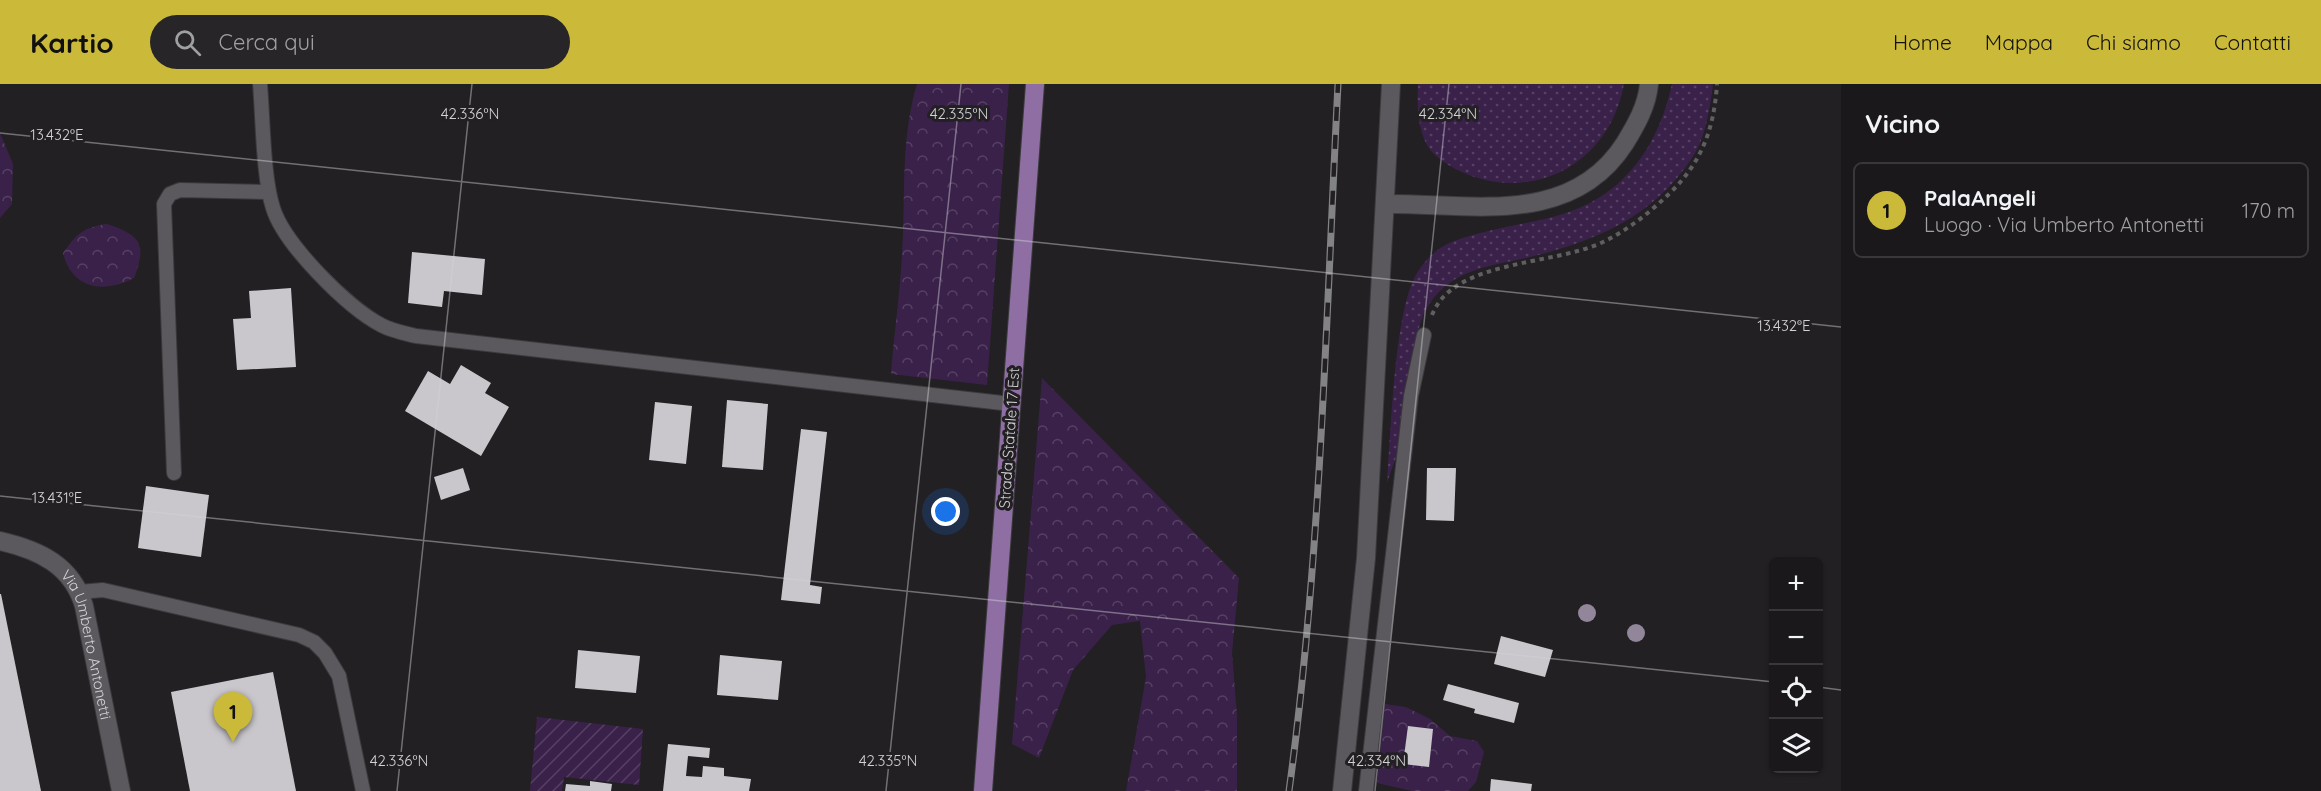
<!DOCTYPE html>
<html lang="it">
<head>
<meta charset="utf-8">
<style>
	body { margin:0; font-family:Quicksand,sans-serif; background:#272527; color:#f1f3f6 }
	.controls { position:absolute; right:18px; bottom:18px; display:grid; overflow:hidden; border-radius:9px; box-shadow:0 2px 4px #0004 }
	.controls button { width:54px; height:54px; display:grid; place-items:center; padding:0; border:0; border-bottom:2px solid #383739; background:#1a181a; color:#f1f3f6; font:30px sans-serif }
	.you { position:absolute; left:946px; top:428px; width:21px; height:21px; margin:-15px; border:4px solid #fff; border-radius:50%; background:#1a73e8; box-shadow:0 0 0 9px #1a73e833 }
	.badge { display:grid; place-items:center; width:39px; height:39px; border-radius:50%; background:#cbba39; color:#111; font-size:20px; font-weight:700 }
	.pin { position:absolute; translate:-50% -50px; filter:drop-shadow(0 2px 3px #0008) }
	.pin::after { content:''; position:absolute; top:32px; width:21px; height:18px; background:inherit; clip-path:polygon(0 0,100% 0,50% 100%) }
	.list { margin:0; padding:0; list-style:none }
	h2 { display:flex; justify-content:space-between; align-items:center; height:78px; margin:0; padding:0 24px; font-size:26px }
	h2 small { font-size:20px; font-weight:400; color:#9fa0a2 }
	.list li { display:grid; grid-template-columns:39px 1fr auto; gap:18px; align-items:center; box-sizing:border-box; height:96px; margin:0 12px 12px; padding:0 12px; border:2px solid #383739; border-radius:9px }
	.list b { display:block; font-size:22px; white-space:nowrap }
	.list p { margin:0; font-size:20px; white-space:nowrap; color:#9fa0a2 }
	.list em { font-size:20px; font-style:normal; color:#9fa0a2 }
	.icon { flex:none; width:33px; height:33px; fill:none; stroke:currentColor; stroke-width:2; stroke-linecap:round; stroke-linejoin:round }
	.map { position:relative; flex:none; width:1841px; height:707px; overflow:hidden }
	header { display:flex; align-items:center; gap:36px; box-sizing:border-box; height:84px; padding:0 30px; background:#cbba39; color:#111 }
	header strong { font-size:28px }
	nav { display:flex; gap:33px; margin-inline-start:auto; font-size:21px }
	.search { width:420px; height:54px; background:#272527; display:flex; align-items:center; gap:15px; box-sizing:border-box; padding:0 21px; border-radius:33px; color:#9fa0a2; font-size:22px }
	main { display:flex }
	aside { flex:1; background:#1a181a }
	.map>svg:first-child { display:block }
	.grass { fill:url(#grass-dots) }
	.forest { fill:url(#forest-crowns) }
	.garden { fill:url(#garden-furrows) }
	.building { fill:#c9c7cb }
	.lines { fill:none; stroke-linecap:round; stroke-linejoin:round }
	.lane-casing { stroke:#3b3a3d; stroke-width:16 }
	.street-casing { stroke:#3b3a3d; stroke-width:20 }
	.primary-casing { stroke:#3b3a3d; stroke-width:20 }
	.path { stroke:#605e61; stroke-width:4; stroke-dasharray:4.5 4.5; stroke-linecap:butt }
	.lane { stroke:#5b595d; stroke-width:14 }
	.street { stroke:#5b595d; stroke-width:18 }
	.primary { stroke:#8f6fa3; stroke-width:18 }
	.rail-casing { stroke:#838284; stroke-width:7 }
	.rail { stroke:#222023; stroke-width:4.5; stroke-dasharray:14; stroke-linecap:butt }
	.tree { fill:#92869a }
	.ticks { fill:none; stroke:#d3d2d4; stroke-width:1.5; stroke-opacity:0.45 }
	.labels { text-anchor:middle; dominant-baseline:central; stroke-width:6; stroke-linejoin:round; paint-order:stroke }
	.street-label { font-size:15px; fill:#d3d2d4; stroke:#222023 }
	.ticks-label { font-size:15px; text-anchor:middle; fill:#d3d2d4; stroke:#222023; stroke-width:6; stroke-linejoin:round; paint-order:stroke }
</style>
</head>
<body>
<header>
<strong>Kartio</strong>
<div class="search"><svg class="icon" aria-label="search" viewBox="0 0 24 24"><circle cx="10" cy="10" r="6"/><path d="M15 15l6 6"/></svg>Cerca qui</div>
<nav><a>Home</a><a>Mappa</a><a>Chi siamo</a><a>Contatti</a></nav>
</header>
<main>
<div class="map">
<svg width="1841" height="707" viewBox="0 0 1841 707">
	<defs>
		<pattern id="grass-dots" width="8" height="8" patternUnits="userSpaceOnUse" patternTransform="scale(1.5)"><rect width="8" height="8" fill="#3a214a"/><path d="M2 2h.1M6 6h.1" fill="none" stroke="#564063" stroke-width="1.8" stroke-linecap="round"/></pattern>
		<pattern id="forest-crowns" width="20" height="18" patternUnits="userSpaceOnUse" patternTransform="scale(1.5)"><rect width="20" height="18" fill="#3a214a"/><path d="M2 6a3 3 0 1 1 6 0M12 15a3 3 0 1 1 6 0" fill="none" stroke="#564063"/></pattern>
		<pattern id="garden-furrows" width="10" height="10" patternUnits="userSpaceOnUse" patternTransform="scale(1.5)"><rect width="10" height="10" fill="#3a214a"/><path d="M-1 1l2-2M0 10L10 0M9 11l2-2" fill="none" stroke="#564063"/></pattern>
	</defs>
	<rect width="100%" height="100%" fill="#222023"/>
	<g class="grass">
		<path d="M 1418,0 L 1624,0 C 1611,74 1541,118 1469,91 C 1454,85 1434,75 1426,59 C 1417,41 1417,19 1418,0 Z"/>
		<path d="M 1672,0 L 1713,0 C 1710,23 1706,54 1692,74 C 1653,133 1596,157 1530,173 C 1492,182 1454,184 1430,219 C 1409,250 1412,307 1405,343 C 1401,362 1393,381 1387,399 C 1391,351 1394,226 1417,189 C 1435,161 1451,157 1480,149 C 1509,141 1540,138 1569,128 C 1628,107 1659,59 1672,0 Z"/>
	</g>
	<g class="forest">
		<path d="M 917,0 L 1009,0 L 987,301 L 891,290 C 894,250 900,210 902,170 C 906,113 900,56 917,0 Z"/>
		<path d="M 0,49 L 13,80 L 12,120 L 0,134 Z"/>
		<path d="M 107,140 C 141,151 147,161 134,194 C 103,210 72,205 63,169 C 76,150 84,143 107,140 Z"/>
		<path d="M 1042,294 L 1239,494 L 1232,569 L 1237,631 L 1237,707 L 1126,707 L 1146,593 L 1140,537 L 1112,541 L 1073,586 L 1039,674 L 1012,660 Z"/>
		<path d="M 1385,620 L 1406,623 L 1430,635 L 1450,652 L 1477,657 L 1484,668 L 1476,698 L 1468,707 L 1412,707 L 1377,699 Z"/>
	</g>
	<path class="garden" d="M 537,633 L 643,645 L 639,701 L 564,693 L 562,707 L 530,707 Z"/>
	<g class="building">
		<path d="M 412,168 L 485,175 L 482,211 L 444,207 L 442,223 L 408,219 Z"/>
		<path d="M 291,204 L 296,283 L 237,286 L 233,235 L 251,234 L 249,207 Z"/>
		<path d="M 461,281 L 491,299 L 485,309 L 509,323 L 481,372 L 405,327 L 428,287 L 450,300 Z"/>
		<path d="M 727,316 L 768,320 L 763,386 L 722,383 Z"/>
		<path d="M 655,318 L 692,322 L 686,380 L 649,376 Z"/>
		<path d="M 801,345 L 827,348 L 810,501 L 822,503 L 820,520 L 781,516 Z"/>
		<path d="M 463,384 L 470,406 L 441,416 L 434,393 Z"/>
		<path d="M 1427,384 L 1456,384 L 1454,437 L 1426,436 Z"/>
		<path d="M 146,402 L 209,411 L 201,473 L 138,464 Z"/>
		<path d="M 0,510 L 1,510 L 41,707 L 0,707 Z"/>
		<path d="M 1501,552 L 1553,566 L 1545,593 L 1494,580 Z"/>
		<path d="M 578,566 L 640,572 L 636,609 L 575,604 Z"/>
		<path d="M 720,571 L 782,577 L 778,616 L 717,611 Z"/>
		<path d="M 273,588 L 296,707 L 190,707 L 171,608 Z"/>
		<path d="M 1448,600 L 1519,619 L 1514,639 L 1474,629 L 1475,625 L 1443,616 Z"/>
		<path d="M 1408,642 L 1433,645 L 1429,683 L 1403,680 Z"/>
		<path d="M 668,660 L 710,664 L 709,674 L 688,672 L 686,692 L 702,693 L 703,682 L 724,684 L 724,692 L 751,695 L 749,707 L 663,707 Z"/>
		<path d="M 1491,695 L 1532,700 L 1531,707 L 1490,707 Z"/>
		<path d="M 590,697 L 612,700 L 611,707 L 565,707 L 566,700 L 590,702 Z"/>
	</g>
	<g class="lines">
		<g class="lane-casing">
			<g id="lane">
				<path d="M 260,0 C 263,35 263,93 273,124 C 284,160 347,223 381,241 C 392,247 404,249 416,252 L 1011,320"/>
				<path d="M 174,389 L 164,120 L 170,110 L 180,106 L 269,108"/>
				<path d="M 79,508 L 103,506 L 299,551 L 314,558 L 325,569 L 339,592 L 363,707"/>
				<path d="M 1366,707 L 1411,312 L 1424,251"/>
			</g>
		</g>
		<g class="street-casing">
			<g id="street">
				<path d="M 1385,120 C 1469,119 1571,144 1625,59 C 1636,41 1647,22 1649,0"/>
				<path id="s1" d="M 0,457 C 39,466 72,481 84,522 L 121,707"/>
				<path d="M 1342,707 L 1366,474 L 1391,0"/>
			</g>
		</g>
		<g class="primary-casing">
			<path id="primary" d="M 983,707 L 1035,0"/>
		</g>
		<path class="path" d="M 1432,231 C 1454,175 1553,182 1603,158 C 1628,146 1649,129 1669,110 C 1702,78 1714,45 1717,0"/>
		<use href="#lane" class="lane"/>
		<use href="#street" class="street"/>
		<use href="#primary" class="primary"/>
		<g class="rail-casing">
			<path id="rail" d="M 1289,707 C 1321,473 1326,235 1338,0"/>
		</g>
		<use href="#rail" class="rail"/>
	</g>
	<g class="tree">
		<circle cx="1587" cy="529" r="9"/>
		<circle cx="1636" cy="549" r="9"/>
	</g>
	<path class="ticks" d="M 0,49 L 1841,243M 0,412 L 1774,598M 1818,603 L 1841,606M 397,707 L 472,0M 886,707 L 961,0M 1375,707 L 1449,0"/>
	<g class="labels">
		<g class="street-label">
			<text transform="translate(1009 354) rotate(-86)">Strada Statale 17 Est</text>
			<text stroke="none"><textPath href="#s1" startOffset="150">Via Umberto Antonetti</textPath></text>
		</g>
	</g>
	<g class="ticks-label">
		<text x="470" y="35">42.336°N</text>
		<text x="959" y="35">42.335°N</text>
		<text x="1448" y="35">42.334°N</text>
		<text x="57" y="56">13.432°E</text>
		<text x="1784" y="247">13.432°E</text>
		<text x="57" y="419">13.431°E</text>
		<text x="399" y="682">42.336°N</text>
		<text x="888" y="682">42.335°N</text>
		<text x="1377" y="682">42.334°N</text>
	</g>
</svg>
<div class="controls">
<button>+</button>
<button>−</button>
<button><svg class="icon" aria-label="locate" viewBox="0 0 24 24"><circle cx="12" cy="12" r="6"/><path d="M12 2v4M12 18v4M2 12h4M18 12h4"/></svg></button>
<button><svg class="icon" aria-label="layers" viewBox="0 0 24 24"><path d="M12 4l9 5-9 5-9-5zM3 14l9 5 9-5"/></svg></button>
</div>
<div class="you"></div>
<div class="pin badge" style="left:233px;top:658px">1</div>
</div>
<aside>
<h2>Vicino<small></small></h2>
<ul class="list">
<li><span class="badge">1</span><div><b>PalaAngeli</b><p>Luogo · Via Umberto Antonetti</p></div><em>170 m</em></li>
</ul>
</aside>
</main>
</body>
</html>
